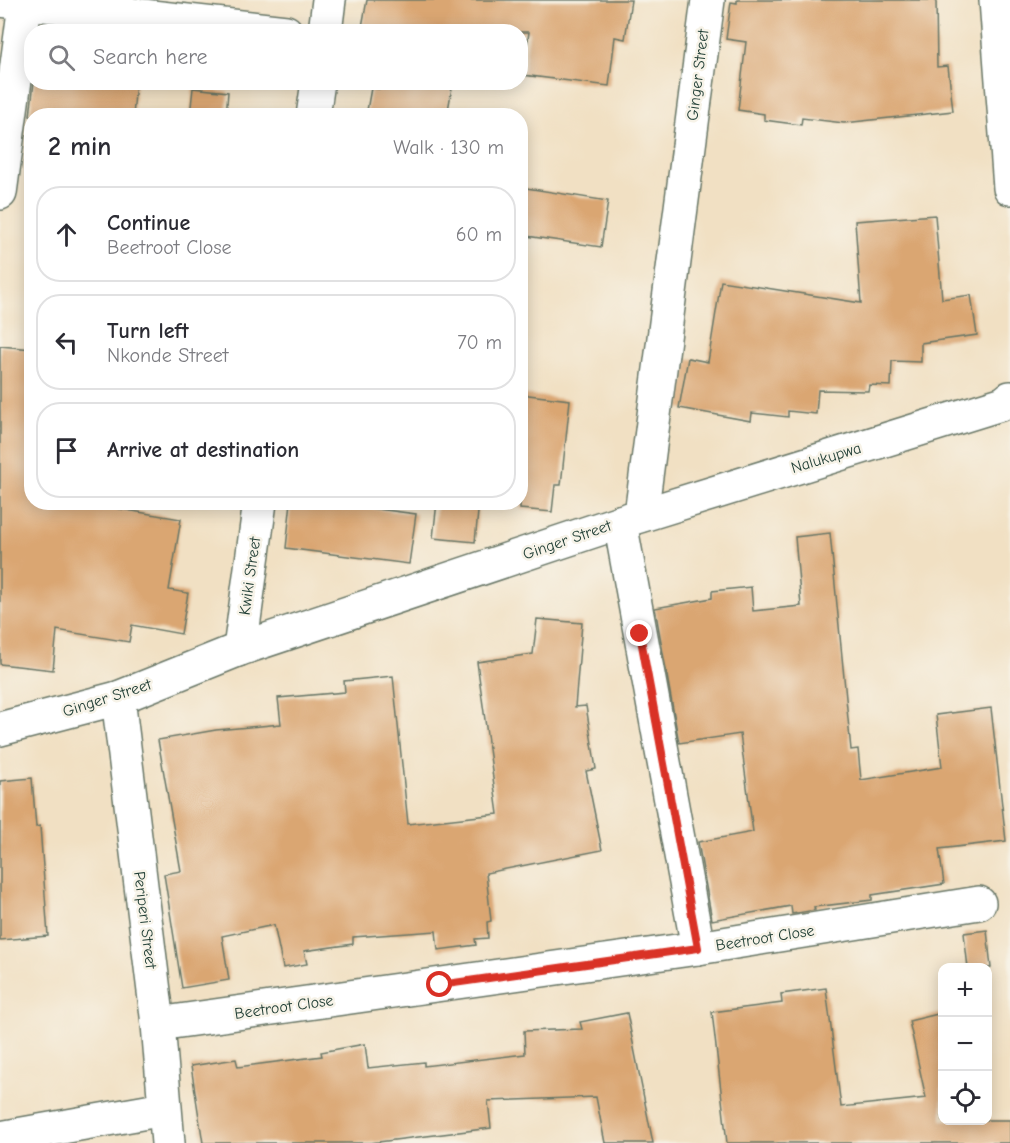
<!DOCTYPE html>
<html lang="en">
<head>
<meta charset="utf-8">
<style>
	body { margin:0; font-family:"Comic Neue",sans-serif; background:#f7f7f7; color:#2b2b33 }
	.controls { position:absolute; right:18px; bottom:18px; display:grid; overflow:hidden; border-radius:12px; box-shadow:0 3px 15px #0003 }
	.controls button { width:54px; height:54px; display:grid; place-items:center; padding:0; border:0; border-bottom:2px solid #e1e1e2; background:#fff; color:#2b2b33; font:30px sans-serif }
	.stop { position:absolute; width:18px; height:18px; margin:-14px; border:4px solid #d93025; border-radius:50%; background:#fff }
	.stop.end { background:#d93025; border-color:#fff; box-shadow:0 2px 6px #0008 }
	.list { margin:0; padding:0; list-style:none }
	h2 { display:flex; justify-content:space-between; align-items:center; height:78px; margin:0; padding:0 24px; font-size:26px }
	h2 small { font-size:20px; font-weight:400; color:#7c7c81 }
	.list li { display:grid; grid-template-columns:39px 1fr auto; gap:18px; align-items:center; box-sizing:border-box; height:96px; margin:0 12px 12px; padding:0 12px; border:2px solid #e1e1e2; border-radius:24px }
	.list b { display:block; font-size:22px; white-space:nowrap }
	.list p { margin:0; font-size:20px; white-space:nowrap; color:#7c7c81 }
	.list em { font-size:20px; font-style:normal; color:#7c7c81 }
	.icon { flex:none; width:33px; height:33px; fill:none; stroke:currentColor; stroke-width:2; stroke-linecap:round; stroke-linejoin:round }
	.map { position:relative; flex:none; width:1010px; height:1143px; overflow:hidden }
	.search { position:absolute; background:#fff; box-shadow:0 3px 15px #0003; left:24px; top:24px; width:504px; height:66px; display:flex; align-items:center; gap:15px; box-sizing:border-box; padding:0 21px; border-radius:24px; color:#7c7c81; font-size:22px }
	.panel { position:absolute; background:#fff; box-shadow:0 3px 15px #0003; left:24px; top:108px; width:504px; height:402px; border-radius:24px }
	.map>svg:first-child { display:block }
	.building { fill:#daa672 }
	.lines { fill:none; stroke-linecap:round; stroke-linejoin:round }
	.minor-casing { stroke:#687666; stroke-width:36 }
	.minor { stroke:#fff; stroke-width:33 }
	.route { stroke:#d93025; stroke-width:8 }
	.labels { text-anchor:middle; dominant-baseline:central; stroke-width:5; stroke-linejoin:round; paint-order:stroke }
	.street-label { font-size:16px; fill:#1f3d34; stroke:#f7f3e8 }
</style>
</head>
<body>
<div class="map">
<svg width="1010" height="1143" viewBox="0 0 1010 1143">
	<rect width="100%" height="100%" fill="#f7f3e8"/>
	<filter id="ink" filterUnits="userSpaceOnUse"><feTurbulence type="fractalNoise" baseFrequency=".0167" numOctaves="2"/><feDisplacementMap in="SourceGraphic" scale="12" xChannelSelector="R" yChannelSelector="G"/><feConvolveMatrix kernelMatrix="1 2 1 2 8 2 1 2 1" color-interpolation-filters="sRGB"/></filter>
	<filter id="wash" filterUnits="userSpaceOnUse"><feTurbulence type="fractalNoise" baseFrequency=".008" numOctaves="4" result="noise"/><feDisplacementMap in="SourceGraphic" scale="24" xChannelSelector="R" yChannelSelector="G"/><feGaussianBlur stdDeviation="1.35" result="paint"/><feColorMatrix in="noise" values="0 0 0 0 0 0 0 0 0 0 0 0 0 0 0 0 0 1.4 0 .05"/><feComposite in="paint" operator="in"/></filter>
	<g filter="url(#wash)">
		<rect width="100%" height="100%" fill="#f1e0c3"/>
		<g id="blocks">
			<g class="building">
				<path d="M 367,0 L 631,0 L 625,39 L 615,37 L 609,86 L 523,75 L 529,32 L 361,32 Z"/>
				<path d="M 737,0 L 936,0 L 937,67 L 948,66 L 953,111 L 844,123 L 802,118 L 801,125 L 764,120 L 764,114 L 738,110 L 746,42 L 726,39 L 731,2 L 737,3 Z"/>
				<path d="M 34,82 L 136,82 L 133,116 L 30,116 Z"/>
				<path d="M 380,82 L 453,82 L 447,116 L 366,116 L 371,88 L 379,89 Z"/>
				<path d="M 193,88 L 228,92 L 226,116 L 190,116 Z"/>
				<path d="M 520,187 L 608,201 L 601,247 L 520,235 Z"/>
				<path d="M 935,215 L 942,299 L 971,295 L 977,335 L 921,343 L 921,362 L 892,361 L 891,386 L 869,385 L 868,391 L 818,390 L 816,414 L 788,411 L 788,417 L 752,413 L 751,421 L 679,408 L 688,358 L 708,362 L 721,281 L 861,303 L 855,221 Z"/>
				<path d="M 0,346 L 32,349 L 32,502 L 78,502 L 181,519 L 169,590 L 188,593 L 181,634 L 132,625 L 129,642 L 57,630 L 53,670 L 0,664 Z"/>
				<path d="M 520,394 L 570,400 L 561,485 L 555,485 L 552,512 L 520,509 Z"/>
				<path d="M 291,502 L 323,502 L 416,514 L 409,564 L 286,548 Z"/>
				<path d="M 437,502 L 479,502 L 475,542 L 433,538 Z"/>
				<path d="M 830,533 L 851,750 L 858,749 L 861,780 L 942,767 L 936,715 L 991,708 L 1006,841 L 939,849 L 944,884 L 872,895 L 872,900 L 814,907 L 815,910 L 792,914 L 791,906 L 712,920 L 698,842 L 753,832 L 740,734 L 679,743 L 655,608 L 712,598 L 712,591 L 751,587 L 753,611 L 801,606 L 795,537 Z"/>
				<path d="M 537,619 L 582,623 L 575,707 L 586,706 L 596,769 L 586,771 L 602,850 L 486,873 L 491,921 L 487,922 L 488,938 L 475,939 L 476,945 L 438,950 L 436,931 L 353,937 L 353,944 L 304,951 L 307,964 L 283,968 L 274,925 L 222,936 L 229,980 L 182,988 L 164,874 L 181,871 L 158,740 L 216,730 L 281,724 L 278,698 L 345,692 L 344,681 L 393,676 L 408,824 L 498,814 L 477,662 L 533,654 Z"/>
				<path d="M 32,778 L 36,827 L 40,826 L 48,936 L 0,940 L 0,781 Z"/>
				<path d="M 987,930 L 991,968 L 968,968 L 964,933 Z"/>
				<path d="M 826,988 L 841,1107 L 926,1098 L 909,1021 L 942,1013 L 942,1120 L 1010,1120 L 1010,1143 L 727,1143 L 712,1012 L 782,1003 L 781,994 Z"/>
				<path d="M 627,1013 L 653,1143 L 605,1143 L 596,1097 L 488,1101 L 491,1128 L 370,1143 L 203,1143 L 191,1066 L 236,1059 L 238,1067 L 322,1056 L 321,1052 L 365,1044 L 368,1068 L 424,1062 L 424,1066 L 525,1054 L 524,1031 L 582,1029 L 580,1022 Z"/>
			</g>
		</g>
	</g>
	<g filter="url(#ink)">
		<use href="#blocks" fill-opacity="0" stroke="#687666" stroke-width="1.5"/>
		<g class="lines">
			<g class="minor-casing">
				<g id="minor">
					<path d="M 0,0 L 286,32"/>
					<path d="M 996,0 L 1010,188"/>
					<path d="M 325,32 L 329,0"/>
					<path d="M 313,116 L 318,82"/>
					<path d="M 0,193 L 25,4"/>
					<path d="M 641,515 L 708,0"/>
					<path d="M 620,522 L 698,948"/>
					<path d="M 240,649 L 260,502"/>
					<path d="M 118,698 L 158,1024 L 168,1143"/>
					<path d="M 0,729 L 118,698 L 240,649 L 620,522 L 1004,403 L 1010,398"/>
					<path d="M 158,1024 L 698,948 L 979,903"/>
					<path d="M 0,1138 L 164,1109"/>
				</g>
			</g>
			<use href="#minor" class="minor"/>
		</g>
	</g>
	<g class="lines" filter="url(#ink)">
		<path class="route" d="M 440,985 L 698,948 L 640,634"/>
	</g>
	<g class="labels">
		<g class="street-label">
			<text transform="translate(698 75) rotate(-83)">Ginger Street</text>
			<text transform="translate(826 458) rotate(-17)">Nalukupwa</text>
			<text transform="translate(567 540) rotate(-19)">Ginger Street</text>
			<text transform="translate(250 576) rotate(-82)">Kwiki Street</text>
			<text transform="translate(107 698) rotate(-18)">Ginger Street</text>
			<text transform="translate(145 920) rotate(83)">Periperi Street</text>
			<text transform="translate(765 938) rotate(-9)">Beetroot Close</text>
			<text transform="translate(284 1007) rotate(-8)">Beetroot Close</text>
		</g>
	</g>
</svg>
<div class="controls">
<button>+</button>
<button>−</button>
<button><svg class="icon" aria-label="locate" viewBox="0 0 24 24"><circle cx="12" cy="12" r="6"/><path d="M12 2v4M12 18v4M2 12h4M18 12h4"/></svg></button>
</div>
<div class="stop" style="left:440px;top:985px"></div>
<div class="stop end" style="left:640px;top:634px"></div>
<div class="search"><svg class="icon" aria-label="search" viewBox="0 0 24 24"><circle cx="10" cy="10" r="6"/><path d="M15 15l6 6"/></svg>Search here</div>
<section class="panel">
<h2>2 min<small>Walk · 130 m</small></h2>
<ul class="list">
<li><svg class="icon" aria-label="ahead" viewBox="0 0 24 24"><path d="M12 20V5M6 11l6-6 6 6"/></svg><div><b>Continue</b><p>Beetroot Close</p></div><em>60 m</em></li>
<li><svg class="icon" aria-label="left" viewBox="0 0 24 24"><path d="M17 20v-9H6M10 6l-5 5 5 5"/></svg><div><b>Turn left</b><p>Nkonde Street</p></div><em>70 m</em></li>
<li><svg class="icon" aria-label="arrive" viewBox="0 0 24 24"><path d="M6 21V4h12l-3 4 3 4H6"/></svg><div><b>Arrive at destination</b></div></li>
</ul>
</section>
</div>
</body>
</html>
